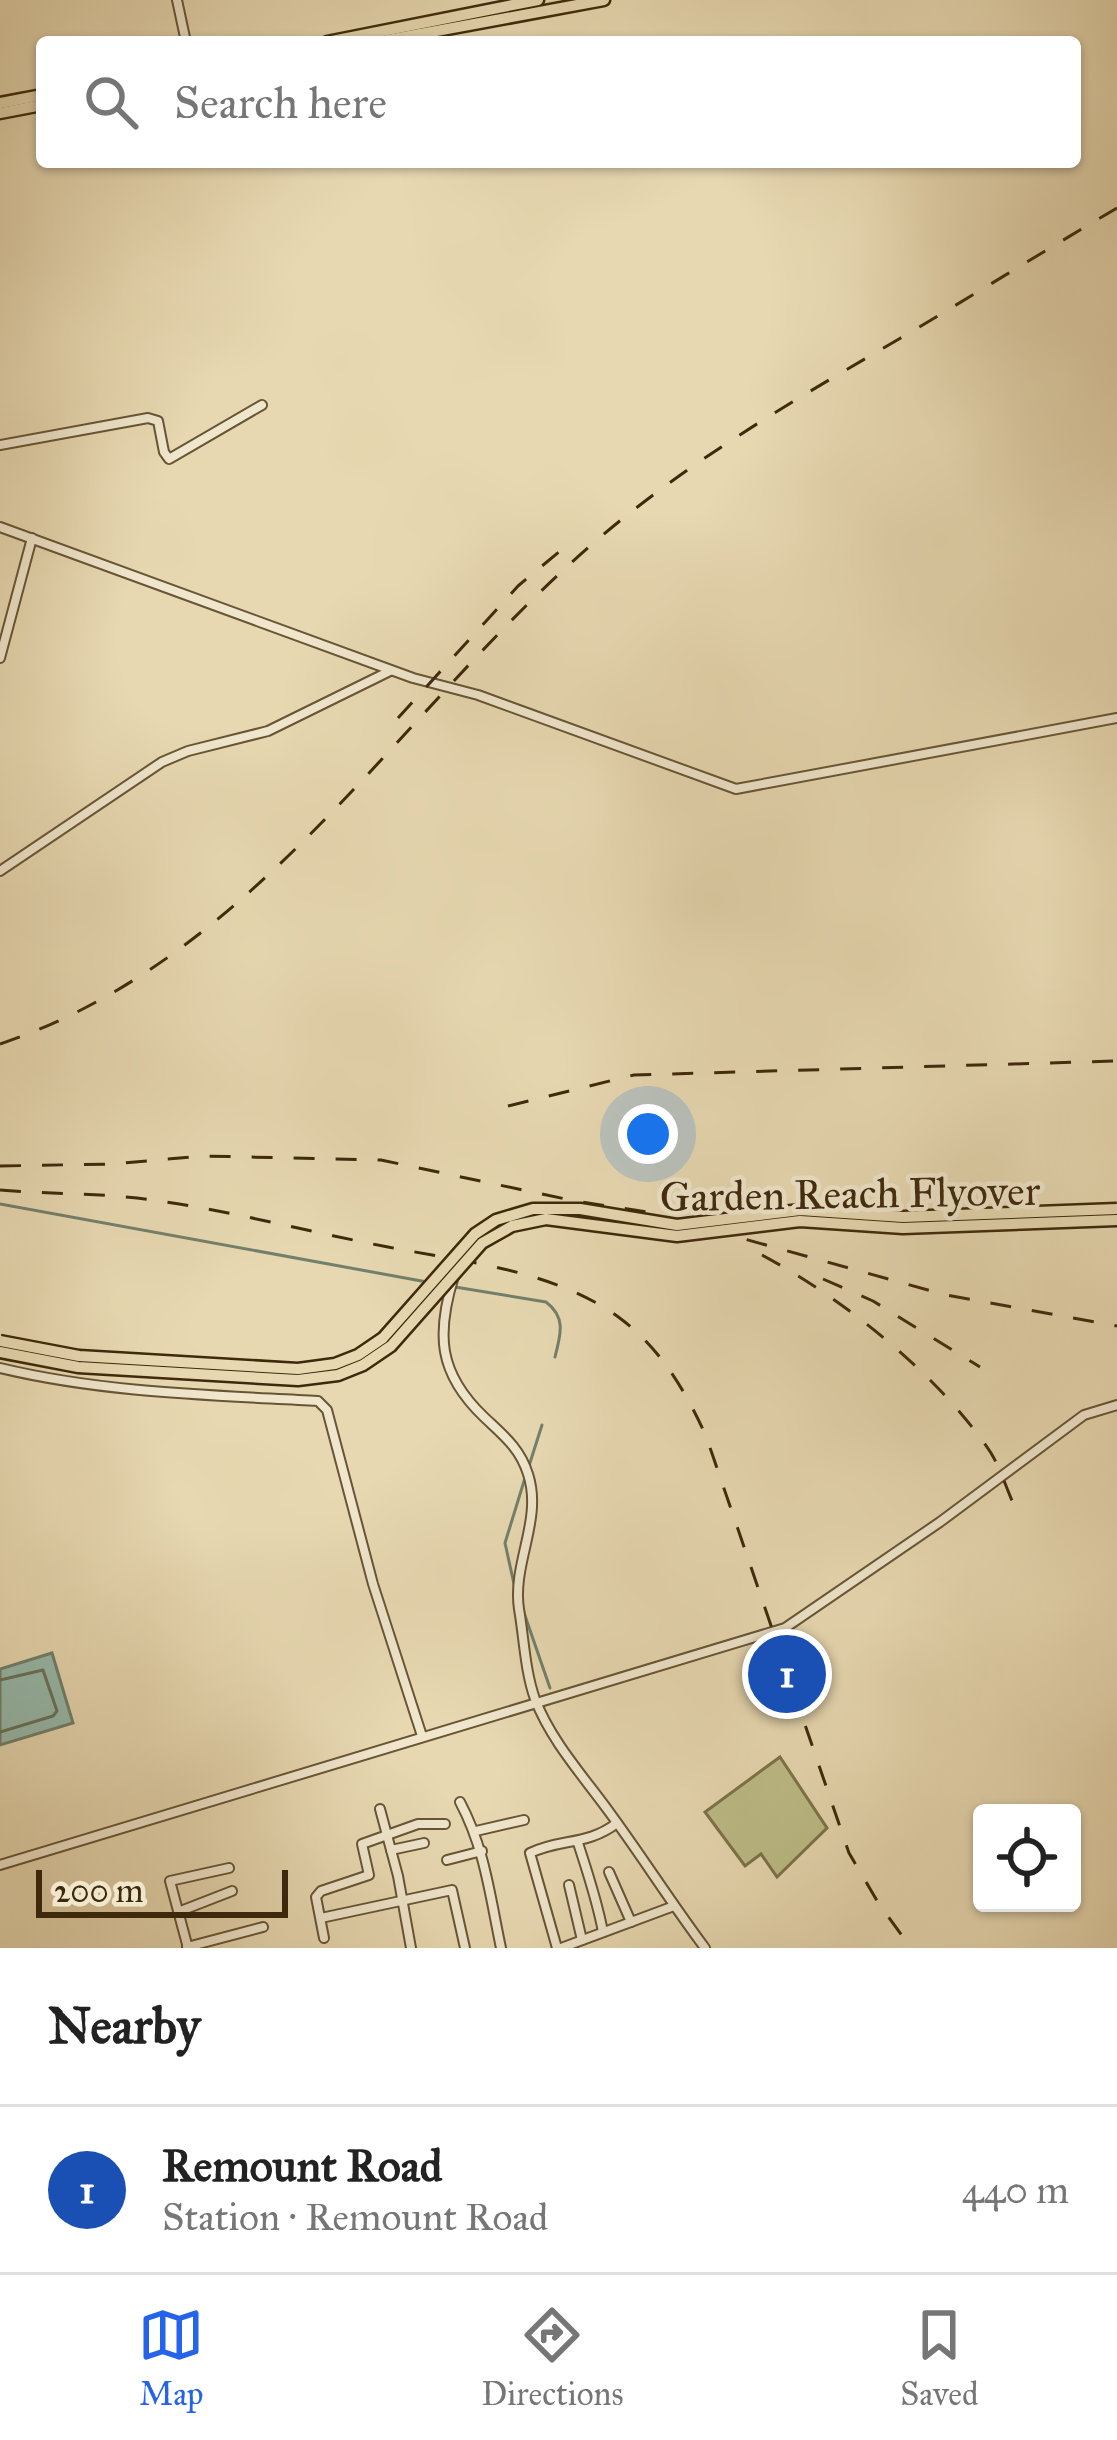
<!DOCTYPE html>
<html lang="en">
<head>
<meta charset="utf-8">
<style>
	body { margin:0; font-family:"IM FELL Great Primer",serif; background:#f2f2f2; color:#222 }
	.controls { position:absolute; right:36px; bottom:36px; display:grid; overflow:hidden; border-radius:12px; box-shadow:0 3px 9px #0004 }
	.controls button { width:108px; height:108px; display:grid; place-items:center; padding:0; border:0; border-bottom:3px solid #e0e0e0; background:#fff; color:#222; font:60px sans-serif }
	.scale { position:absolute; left:36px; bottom:30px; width:252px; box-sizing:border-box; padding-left:12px; border:6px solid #3e290c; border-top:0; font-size:33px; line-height:42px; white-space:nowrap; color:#3e290c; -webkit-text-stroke:9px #efe6cc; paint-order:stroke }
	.you { position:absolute; left:648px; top:1134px; width:42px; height:42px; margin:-30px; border:9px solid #fff; border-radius:50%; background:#1a73e8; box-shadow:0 0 0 18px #1a73e833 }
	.badge { display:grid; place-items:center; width:78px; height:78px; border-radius:50%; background:#2563eb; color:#fff; font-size:39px; font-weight:700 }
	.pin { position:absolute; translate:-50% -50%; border:6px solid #fff; box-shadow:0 3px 12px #0006 }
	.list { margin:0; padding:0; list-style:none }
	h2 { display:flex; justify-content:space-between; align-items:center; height:156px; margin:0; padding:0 48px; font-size:51px }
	h2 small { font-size:39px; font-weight:400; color:#767676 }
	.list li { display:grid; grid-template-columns:78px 1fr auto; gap:36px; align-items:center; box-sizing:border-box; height:168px; padding:0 48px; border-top:3px solid #e0e0e0 }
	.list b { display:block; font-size:45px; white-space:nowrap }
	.list p { margin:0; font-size:39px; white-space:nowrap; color:#767676 }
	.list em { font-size:39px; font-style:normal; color:#767676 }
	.icon { flex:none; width:66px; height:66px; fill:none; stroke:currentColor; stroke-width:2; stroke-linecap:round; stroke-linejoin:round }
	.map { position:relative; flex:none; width:1117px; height:1948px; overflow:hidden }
	.search { position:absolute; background:#fff; box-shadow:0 3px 9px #0004; left:36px; right:36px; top:36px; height:132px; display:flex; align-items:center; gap:30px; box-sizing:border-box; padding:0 42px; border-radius:12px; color:#767676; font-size:45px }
	.sheet { height:324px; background:#fff }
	nav { display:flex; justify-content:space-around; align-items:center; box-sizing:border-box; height:168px; border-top:3px solid #e0e0e0; background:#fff; font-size:33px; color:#767676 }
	nav a { display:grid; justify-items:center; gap:6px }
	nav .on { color:#2563eb }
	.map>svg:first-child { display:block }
	.green { fill:#bcbc87; stroke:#7d724a; stroke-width:3 }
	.water { fill:#97baac; stroke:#73806c; stroke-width:3 }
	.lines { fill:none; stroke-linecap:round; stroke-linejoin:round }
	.shore { stroke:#6a725c; stroke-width:3 }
	.stream { stroke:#73806c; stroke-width:3 }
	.minor-casing { stroke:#685535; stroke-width:12 }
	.major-casing { stroke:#3e290c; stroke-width:15 }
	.minor { stroke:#efe6cc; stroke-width:8 }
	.major { stroke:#e7d8b1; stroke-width:10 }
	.rail { stroke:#3e290c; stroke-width:3; stroke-dasharray:21 21; stroke-linecap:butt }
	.major-bridge-casing { stroke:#3e290c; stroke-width:15; stroke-linecap:butt }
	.major-bridge { stroke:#e7d8b1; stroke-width:10 }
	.labels { text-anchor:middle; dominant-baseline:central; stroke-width:9; stroke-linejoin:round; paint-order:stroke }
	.street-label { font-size:42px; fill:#3e290c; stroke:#efe6cc }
</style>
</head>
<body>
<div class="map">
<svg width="1117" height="1948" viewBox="0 0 1117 1948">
	<rect width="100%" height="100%" fill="#e7d8b1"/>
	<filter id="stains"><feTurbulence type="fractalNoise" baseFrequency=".00167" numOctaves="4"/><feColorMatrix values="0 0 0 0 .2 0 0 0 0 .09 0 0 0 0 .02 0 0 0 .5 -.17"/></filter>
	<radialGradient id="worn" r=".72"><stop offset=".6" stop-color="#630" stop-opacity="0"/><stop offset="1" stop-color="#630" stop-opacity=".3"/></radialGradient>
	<path class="green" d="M 780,1757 L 827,1828 L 777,1877 L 761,1854 L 745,1866 L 705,1812 Z"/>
	<path class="water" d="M 52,1653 L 73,1723 L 0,1745 L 0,1669 Z"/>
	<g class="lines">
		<path class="shore" d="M 0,1680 L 43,1670 L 57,1711 L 53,1716 L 0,1732"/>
		<g class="stream">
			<path d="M 0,1204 L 427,1282"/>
			<path d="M 455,1287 L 546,1302 C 566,1317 561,1334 555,1357"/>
			<path d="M 528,1469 L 542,1425"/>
			<path d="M 514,1584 L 505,1543 L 525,1478"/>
			<path d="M 523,1610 L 550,1688"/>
		</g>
		<g class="minor-casing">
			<g id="minor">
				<path d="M 177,0 L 186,42"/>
				<path d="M 0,445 L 148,418 L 158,421 L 164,452 L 169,459 L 262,405"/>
				<path d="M 0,527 L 413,678 L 478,695 L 736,789 L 1117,718"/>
				<path d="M 0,658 L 32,538"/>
				<path d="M 0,871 L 162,762 L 188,751 L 268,731 L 390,671"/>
				<path d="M 454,1276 C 436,1334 438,1373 484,1417 C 503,1435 520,1448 528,1474 C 543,1520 512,1563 519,1609 C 524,1638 525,1671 535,1699 C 551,1741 584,1777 610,1813 C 643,1858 672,1904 705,1948"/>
				<path d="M 0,1368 C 104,1393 211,1395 318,1401 L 327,1410 L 373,1584 L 422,1736"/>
				<path d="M 460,1802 C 485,1849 490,1896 501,1948"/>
				<path d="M 380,1809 L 398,1876 L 411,1948"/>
				<path d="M 476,1831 L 524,1820"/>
				<path d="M 578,1843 C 588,1874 597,1900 603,1932"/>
				<path d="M 391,1850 L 424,1843"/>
				<path d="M 447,1860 L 482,1851"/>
				<path d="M 0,1865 L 785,1628 L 940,1522 L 1084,1415 L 1117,1405"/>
				<path d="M 609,1872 L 631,1922"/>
				<path d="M 569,1885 L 582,1940"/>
				<path d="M 178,1912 L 232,1891"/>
				<path d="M 321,1918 L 452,1890 L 465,1948"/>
				<path d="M 324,1938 L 316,1897 L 321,1891 L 369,1875 L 362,1844 L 418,1824 L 445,1824"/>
				<path d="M 187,1947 L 263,1927"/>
				<path d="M 188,1948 L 170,1881 L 229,1868"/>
				<path d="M 557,1948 L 530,1853 C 561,1838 587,1846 617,1823"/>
				<path d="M 561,1948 L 674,1906"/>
			</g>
		</g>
		<g class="major-casing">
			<g id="major">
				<path d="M 327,42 L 538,0"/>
				<path d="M 377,42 L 604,0"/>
				<path d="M 0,103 L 42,95"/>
				<path d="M 0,113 L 42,105"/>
			</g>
		</g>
		<use href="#minor" class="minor"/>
		<use href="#major" class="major"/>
		<g class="rail">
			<path d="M 398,718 L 518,586 L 566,546"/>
			<path d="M 0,1044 C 256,958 396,715 590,546 C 685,463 791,402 899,339 C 972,296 1044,251 1117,208"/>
			<path d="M 508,1106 L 634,1075 L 1117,1061"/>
			<path d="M 0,1166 L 112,1164 L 203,1156 L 381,1160 L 575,1201 L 647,1212 L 946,1295 L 1117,1326"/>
			<path d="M 0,1190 C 45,1194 92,1193 137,1198 C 221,1208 304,1231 388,1247 C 465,1262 556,1270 621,1319 C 661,1349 686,1392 706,1436 L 849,1853 L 879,1904 L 911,1948"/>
			<path d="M 762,1255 C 844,1299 939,1375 991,1453 C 1000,1468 1006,1487 1013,1503"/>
			<path d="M 823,1279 L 873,1301 L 980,1367"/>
		</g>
		<g class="major-bridge-casing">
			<g id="major-bridge">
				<path d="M 0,1341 L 79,1356 L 298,1369 L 335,1364 L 358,1355 L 383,1338 L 475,1234 L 496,1220 L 533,1209 L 580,1209 L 677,1225 L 800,1210 L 903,1217 L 1117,1209"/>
				<path d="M 0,1352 L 78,1367 L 298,1380 L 338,1375 L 363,1365 L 391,1346 L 482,1243 L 512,1226 L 546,1219 L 677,1236 L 800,1221 L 903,1228 L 1117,1220"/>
			</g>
		</g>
		<use href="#major-bridge" class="major-bridge"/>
	</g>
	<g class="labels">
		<g class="street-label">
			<text transform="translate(850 1194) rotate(-1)">Garden Reach Flyover</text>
		</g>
	</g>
	<rect width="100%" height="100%" filter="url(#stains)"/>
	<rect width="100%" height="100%" fill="url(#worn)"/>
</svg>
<div class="controls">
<button><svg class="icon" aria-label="locate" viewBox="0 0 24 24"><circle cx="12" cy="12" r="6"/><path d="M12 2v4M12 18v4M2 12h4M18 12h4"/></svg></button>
</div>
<div class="scale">200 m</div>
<div class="you"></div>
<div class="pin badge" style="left:787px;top:1674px;background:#1a4fb4">1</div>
<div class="search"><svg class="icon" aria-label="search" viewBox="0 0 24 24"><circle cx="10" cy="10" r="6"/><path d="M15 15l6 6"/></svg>Search here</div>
</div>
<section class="sheet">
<h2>Nearby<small></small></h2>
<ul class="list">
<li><span class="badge" style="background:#1a4fb4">1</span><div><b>Remount Road</b><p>Station · Remount Road</p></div><em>440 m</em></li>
</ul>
</section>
<nav>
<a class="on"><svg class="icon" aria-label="map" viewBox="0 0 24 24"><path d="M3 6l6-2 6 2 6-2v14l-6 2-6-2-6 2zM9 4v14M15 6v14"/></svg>Map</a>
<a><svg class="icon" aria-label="directions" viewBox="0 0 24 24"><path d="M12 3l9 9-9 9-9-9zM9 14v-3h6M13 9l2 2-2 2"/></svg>Directions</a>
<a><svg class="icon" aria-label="saved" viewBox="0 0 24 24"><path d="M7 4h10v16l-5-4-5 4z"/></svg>Saved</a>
</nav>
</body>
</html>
